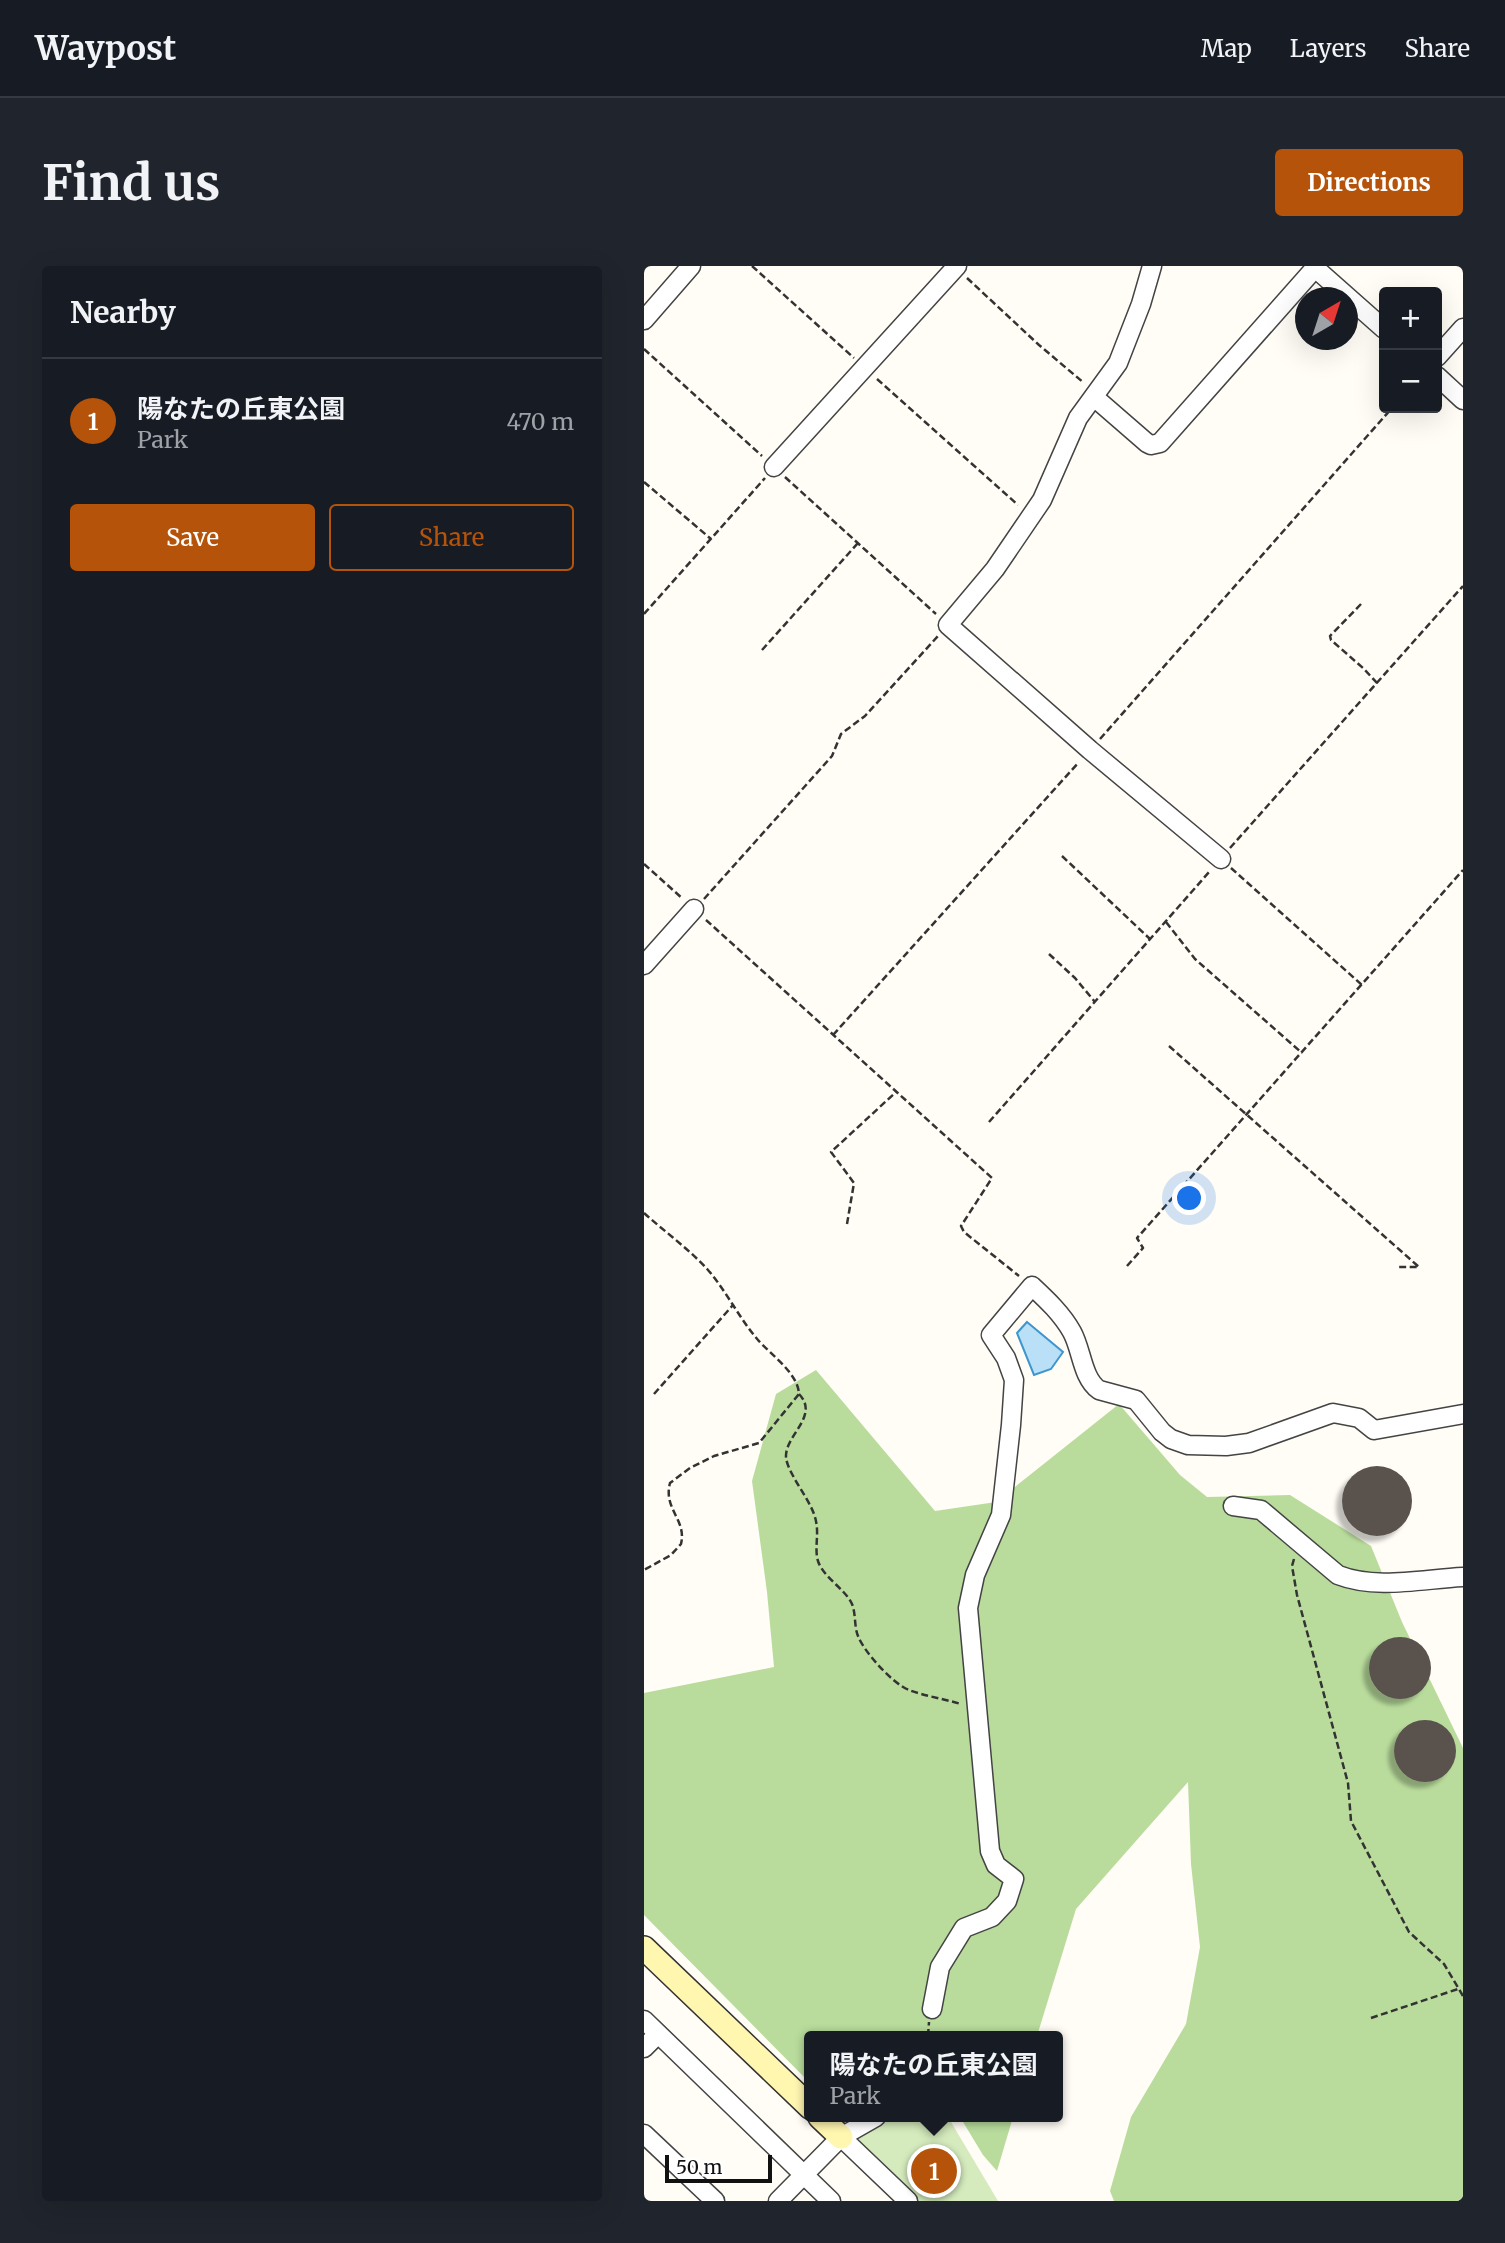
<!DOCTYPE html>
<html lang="en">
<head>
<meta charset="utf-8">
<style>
	body { margin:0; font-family:Merriweather,"Noto Sans JP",serif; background:#20242c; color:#f1f3f6 }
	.controls { position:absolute; right:21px; top:21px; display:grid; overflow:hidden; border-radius:7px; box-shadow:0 7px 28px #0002 }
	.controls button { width:63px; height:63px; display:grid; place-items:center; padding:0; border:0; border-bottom:2px solid #363941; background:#171b24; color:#f1f3f6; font:35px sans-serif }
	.compass { position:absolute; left:651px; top:21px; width:63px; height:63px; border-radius:50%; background:#171b24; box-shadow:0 7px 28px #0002; rotate:39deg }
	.scale { position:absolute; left:21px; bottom:18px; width:107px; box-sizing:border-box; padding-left:7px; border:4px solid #111; border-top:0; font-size:19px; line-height:24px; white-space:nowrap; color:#111; -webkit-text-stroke:5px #fff; paint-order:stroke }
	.you { position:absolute; left:546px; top:933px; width:24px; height:24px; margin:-18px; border:5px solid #fff; border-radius:50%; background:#1a73e8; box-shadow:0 0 0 10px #1a73e833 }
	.badge { display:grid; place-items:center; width:46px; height:46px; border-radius:50%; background:#b45309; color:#fff; font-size:23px; font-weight:700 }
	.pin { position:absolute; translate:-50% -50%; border:4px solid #fff; box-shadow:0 2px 7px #0006 }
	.popup { position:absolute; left:160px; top:1765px; width:259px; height:91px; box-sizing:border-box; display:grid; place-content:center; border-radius:7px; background:#171b24; filter:drop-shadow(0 2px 5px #0005); font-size:23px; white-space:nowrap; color:#9ea1a6 }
	.popup b { font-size:26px; color:#f1f3f6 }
	.popup::after { content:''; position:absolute; left:50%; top:100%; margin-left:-14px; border:14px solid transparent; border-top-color:#171b24 }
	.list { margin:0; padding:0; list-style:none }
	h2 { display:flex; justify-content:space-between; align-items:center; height:91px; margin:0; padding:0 28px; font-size:30px }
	h2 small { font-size:23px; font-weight:400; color:#9ea1a6 }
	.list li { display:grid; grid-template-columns:46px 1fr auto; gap:21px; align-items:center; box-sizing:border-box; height:126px; padding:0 28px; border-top:2px solid #363941 }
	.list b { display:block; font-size:26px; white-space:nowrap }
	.list p { margin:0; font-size:23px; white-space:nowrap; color:#9ea1a6 }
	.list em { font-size:23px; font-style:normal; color:#9ea1a6 }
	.actions { display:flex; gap:14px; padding:21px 28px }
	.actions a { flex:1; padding:16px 0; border:2px solid #b45309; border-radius:7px; text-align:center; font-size:24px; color:#b45309 }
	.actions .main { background:#b45309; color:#fff }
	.map { position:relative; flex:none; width:819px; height:1935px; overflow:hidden; border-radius:7px }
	header { display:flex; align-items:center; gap:42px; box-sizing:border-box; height:98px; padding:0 35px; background:#171b24; border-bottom:2px solid #363941 }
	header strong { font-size:33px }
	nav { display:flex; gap:38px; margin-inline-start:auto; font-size:24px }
	.intro { display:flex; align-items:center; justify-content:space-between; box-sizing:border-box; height:168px; padding:0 42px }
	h1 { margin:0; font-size:49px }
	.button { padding:18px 32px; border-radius:7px; background:#b45309; color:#fff; font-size:24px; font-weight:700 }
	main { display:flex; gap:42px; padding:0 42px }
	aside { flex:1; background:#171b24; border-radius:7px; box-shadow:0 7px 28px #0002 }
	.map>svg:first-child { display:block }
	.green { fill:#d5ebbd }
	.forest { fill:#b9dc9c }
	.water { fill:#b9e0f7; stroke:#3f96cf; stroke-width:2 }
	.building { fill:#5a524d; filter:url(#shadow) }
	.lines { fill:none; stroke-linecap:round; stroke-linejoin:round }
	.street-casing { stroke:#444; stroke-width:21 }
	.secondary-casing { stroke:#333; stroke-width:26 }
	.path { stroke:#333; stroke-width:2.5; stroke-dasharray:7 3.5; stroke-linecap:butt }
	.street { stroke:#fff; stroke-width:18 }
	.secondary { stroke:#fff6b0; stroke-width:23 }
</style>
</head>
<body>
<header>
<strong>Waypost</strong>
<nav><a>Map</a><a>Layers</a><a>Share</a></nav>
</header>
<div class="intro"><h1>Find us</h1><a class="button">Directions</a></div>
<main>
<aside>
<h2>Nearby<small></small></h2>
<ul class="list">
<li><span class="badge">1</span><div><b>陽なたの丘東公園</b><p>Park</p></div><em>470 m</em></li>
</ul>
<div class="actions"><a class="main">Save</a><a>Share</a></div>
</aside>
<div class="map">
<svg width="819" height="1935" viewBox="0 0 819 1935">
	<defs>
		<filter id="shadow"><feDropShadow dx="-6" dy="6" stdDeviation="2" flood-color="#0004"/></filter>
	</defs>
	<rect width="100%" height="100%" fill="#fffdf5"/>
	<path class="green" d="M 245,1851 L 304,1851 L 354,1935 L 274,1935 L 213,1876 L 214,1868 Z"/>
	<g class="forest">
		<path d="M 172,1104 L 291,1245 L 352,1236 L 475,1138 L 536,1209 L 563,1231 L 646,1229 L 727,1280 L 758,1356 L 819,1482 L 819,1935 L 470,1935 L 466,1925 L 487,1851 L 542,1758 L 556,1681 L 547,1598 L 544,1516 L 432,1643 L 393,1770 L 166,1770 L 166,1817 L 0,1649 L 0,1427 L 130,1401 L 123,1326 L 108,1215 L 132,1128 Z"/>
		<path d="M 316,1851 L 369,1851 L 353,1905 L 339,1889 Z"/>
	</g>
	<path class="water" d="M 383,1056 L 419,1086 L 407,1103 L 390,1109 L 373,1067 Z"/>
	<g class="building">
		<circle cx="733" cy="1235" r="35"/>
		<circle cx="756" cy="1402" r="31"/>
		<circle cx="781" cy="1485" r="31"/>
	</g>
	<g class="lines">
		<g class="street-casing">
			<g id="street">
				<path d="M 508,0 L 497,38 L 474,97 L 434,152 L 398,234 L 351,303 L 304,359 L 446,484 L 577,593"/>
				<path d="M 0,54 L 47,0"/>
				<path d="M 793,91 L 819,62"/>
				<path d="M 793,110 L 819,134"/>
				<path d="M 450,131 L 503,177 L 507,179 L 516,177 L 671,2 L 740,63"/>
				<path d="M 130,201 L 313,0"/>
				<path d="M 0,699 L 50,643"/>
				<path d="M 589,1240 L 617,1244 L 694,1309 C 733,1324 778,1313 819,1311"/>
				<path d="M 288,1743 L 296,1701 L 320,1662 L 348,1651 L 363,1635 L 370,1613 L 352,1599 L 346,1585 L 324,1342 L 331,1309 L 357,1249 L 367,1159 L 370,1114 L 362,1092 L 347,1069 L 388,1020 C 403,1034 418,1048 428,1066 C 438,1084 438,1112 455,1124 L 492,1134 L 518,1166 L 527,1173 L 544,1179 L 582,1180 L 605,1177 L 689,1147 L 715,1152 L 730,1164 L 819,1148"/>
				<path d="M 0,1754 L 187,1935"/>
				<path d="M 0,1782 L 14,1768"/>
				<path d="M 0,1868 L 71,1935"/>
				<path d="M 197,1871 L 264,1935"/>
				<path d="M 134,1935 L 197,1871 L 232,1851"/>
			</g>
		</g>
		<g class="secondary-casing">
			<g id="secondary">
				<path d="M 0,1682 L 166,1841"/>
				<path d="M 176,1851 L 197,1871"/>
			</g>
		</g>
		<g class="path">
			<path d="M 108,0 L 210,92"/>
			<path d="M 323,12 L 395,79 L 440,117"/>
			<path d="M 0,83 L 118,190"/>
			<path d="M 233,113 L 374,239"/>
			<path d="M 141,211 L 292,348"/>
			<path d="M 0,216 L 67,273"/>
			<path d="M 717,338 L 686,370 L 687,374 L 719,402 L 734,418"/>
			<path d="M 0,348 L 121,212"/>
			<path d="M 118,384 L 214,277"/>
			<path d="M 456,473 L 748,142"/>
			<path d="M 586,582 L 819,320"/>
			<path d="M 418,590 L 506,673"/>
			<path d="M 0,598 L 39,633"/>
			<path d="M 587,602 L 718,719"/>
			<path d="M 60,633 L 188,490 L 197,468 L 221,450 L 294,370"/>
			<path d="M 62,654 L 348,912 L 317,960 L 320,966 L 375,1010"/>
			<path d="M 522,656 L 551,693 L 658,787"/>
			<path d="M 405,688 L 431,712 L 451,736"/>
			<path d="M 189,769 L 435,496"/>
			<path d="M 525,780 L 775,1001 L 752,1001"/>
			<path d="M 345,856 L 566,605"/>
			<path d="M 0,947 C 21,966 45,983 64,1004 C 83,1026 95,1052 114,1074 C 127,1089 154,1107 155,1128 L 115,1177 L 70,1190 L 46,1202 L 26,1217 C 19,1243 43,1254 37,1278 L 27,1289 L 0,1304"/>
			<path d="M 203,958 L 210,917 L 187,886 L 252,826"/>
			<path d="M 483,1000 L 499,982 L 493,972 L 819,604"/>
			<path d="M 10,1128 L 89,1039"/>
			<path d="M 155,1128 C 176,1150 141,1169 142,1191 C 143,1206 164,1231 170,1248 C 176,1265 171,1276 173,1291 C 176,1310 200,1321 208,1338 C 212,1348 210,1360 214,1370 C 220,1386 249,1418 265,1424 C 281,1430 300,1433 317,1438"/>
			<path d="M 650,1293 L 648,1300 L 653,1329 L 704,1517 L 707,1555 L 765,1666 L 800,1698 L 819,1730"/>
			<path d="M 727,1752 L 814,1723"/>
			<path d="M 284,1770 L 285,1756"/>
		</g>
		<use href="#street" class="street"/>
		<use href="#secondary" class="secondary"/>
	</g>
</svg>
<div class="controls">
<button>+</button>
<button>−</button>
</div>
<svg class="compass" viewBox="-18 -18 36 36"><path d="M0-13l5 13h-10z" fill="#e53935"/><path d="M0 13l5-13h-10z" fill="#9ea1a6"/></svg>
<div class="scale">50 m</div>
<div class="you"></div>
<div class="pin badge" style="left:290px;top:1905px">1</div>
<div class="popup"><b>陽なたの丘東公園</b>Park</div>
</div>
</main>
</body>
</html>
